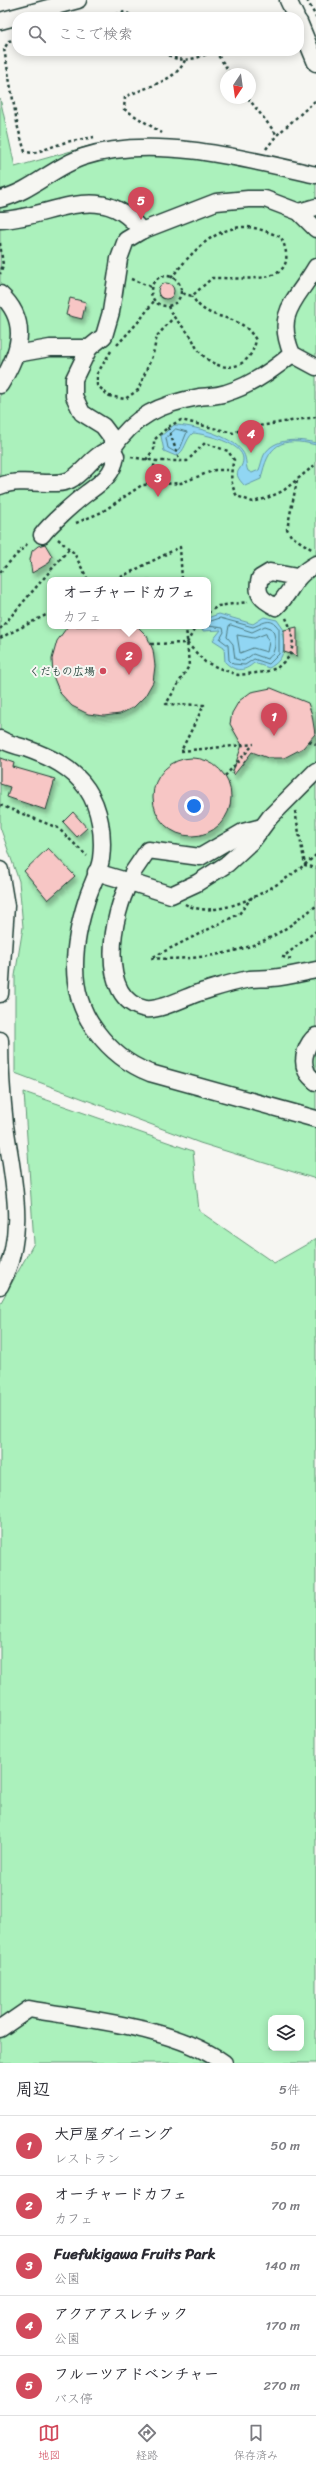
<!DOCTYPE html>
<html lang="ja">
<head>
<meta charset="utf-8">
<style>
	body { margin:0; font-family:Sriracha,"Klee One",sans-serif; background:#f7f7f7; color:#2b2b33 }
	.controls { position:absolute; right:12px; bottom:12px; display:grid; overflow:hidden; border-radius:8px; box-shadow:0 2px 10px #0003 }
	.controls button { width:36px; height:36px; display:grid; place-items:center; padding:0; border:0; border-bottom:1px solid #e1e1e2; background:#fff; color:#2b2b33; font:20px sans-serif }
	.compass { position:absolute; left:220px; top:68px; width:36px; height:36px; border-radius:50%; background:#fff; box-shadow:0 2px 10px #0003; rotate:193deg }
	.you { position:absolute; left:194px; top:806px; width:14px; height:14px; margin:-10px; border:3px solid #fff; border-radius:50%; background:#1a73e8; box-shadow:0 0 0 6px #1a73e833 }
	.badge { display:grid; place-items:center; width:26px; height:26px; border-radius:50%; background:#d1495b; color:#fff; font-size:13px; font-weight:700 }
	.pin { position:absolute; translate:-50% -33px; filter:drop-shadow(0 1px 2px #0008) }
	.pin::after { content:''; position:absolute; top:21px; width:14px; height:12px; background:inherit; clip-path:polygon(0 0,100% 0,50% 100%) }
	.popup { position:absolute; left:47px; top:577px; width:164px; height:52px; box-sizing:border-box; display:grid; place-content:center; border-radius:8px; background:#fff; filter:drop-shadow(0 1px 3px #0005); font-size:13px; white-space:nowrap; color:#7c7c81 }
	.popup b { font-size:15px; color:#2b2b33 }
	.popup::after { content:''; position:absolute; left:50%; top:100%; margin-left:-8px; border:8px solid transparent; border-top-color:#fff }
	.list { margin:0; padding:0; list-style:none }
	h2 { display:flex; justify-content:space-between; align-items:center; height:52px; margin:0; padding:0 16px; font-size:17px }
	h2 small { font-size:13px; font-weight:400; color:#7c7c81 }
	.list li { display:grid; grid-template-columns:26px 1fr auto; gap:12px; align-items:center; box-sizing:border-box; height:60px; padding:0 16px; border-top:1px solid #e1e1e2 }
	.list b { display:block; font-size:15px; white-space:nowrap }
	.list p { margin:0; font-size:13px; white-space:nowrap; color:#7c7c81 }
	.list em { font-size:13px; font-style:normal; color:#7c7c81 }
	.icon { flex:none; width:22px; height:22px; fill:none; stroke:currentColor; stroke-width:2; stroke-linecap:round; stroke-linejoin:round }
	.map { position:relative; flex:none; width:316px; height:2063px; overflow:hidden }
	.search { position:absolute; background:#fff; box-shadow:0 2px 10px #0003; left:12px; right:12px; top:12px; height:44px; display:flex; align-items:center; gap:10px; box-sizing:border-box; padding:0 14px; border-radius:16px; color:#7c7c81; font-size:15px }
	.sheet { height:352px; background:#fff }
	nav { display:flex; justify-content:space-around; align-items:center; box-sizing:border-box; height:56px; border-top:1px solid #e1e1e2; background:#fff; font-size:11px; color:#7c7c81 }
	nav a { display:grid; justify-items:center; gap:2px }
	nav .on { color:#d1495b }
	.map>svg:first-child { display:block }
	.green { fill:#abf1bc; stroke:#659778; fill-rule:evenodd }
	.water { fill:#91d6f3; stroke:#6399a7 }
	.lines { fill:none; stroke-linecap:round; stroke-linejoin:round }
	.shore { stroke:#4d7a80; stroke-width:1 }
	.building { fill:#f7c6c5; stroke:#1f3d34; filter:url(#shadow) }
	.minor-casing { stroke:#1f3d34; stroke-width:19 }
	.path { stroke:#1f3d34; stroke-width:2.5; stroke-dasharray:3 3; stroke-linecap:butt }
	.minor { stroke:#f6f6f2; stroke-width:16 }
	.poi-dot { fill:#d1495b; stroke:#f6f6f2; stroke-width:1.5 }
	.labels { text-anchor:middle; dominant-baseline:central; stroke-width:4; stroke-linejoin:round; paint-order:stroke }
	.poi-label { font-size:11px; font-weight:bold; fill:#1f3d34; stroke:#f6f6f2; text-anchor:end }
</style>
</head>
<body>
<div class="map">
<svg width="316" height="2063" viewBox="0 0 316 2063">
	<defs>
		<filter id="shadow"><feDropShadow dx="2.5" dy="4.5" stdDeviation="2" flood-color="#0004"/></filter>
	</defs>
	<rect width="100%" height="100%" fill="#f6f6f2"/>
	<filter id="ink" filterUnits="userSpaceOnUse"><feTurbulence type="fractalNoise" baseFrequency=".025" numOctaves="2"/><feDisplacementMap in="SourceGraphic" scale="8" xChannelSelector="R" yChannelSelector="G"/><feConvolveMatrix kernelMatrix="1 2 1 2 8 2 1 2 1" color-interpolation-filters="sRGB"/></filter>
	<g filter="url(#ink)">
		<g class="green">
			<path d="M 0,98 L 15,167 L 89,146 L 144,142 L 316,168 L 316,1179 L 200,1143 L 15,1073 L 15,976 L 23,927 L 19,881 L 0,827 ZM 50,580 L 208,580 L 208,626 L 50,626 Z"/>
			<path d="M 24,1092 L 193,1151 L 199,1211 L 274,1263 L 316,1239 L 316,2063 L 0,2063 L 0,1304 L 34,1243 ZM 271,2018 L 301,2018 L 301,2048 L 271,2048 Z"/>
		</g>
		<g class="water">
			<path d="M 174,425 C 192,425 232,436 242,451 C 247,457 245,464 248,471 L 252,473 L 259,470 C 261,465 262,459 264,455 C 274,437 299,439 316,443 L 316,445 C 280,436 268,445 261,479 L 245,486 C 229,470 243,472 243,459 C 243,443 205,434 193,433 C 185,440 186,451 176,456 L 164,451 L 161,436 Z"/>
			<path d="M 219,614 L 253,624 L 264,617 L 277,620 L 284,630 L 282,633 C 286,649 284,660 269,668 L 254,663 C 244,672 235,672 225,662 L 224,647 L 213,640 L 221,630 L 202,631 L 204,626 L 208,626 L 210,617 Z"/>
		</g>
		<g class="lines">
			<g class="shore">
				<path d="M 176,429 L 187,432 L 180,449 L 175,452 L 168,448 L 166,438 Z"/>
				<path d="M 231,625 L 252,632 L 265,626 L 271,628 C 277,635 277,654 267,659 L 253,654 L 243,661 L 235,659 L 233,644 L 227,637 L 229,626 Z"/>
				<path d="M 208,626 L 223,628 L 224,632 L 220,639 L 228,645 L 229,660 L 233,664 L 245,665 L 254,659 L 269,664 L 279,654 L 279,629 C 271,616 264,623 253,627 L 220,618 L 208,622"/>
				<path d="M 266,634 L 269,642 L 267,652 L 253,648 L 240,653 L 237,635 L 254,638 Z"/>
			</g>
		</g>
		<g class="building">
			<circle cx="166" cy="291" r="8"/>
			<path d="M 70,298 L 86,302 L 82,319 L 66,315 Z"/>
			<path d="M 45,544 L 52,556 L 49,563 L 32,573 L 30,560 L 32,551 L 38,546 Z"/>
			<path d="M 68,626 L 137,626 L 147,636 L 153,650 L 155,666 L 153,682 L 145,696 L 134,707 L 120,714 L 104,716 L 88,714 L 72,706 L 60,693 L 53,676 L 52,659 L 57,641 Z"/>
			<path d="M 297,627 L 297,656 L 284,652 L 284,630 Z"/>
			<path d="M 271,688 L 308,703 L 312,715 L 315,734 L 303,748 L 284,758 L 268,758 L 252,752 L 234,775 L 232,774 L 242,745 L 230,724 L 232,713 L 239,701 L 251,692 Z"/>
			<circle cx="192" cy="797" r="39"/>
			<path d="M 0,758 L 14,763 L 13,767 L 55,779 L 46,810 L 7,797 L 10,787 L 0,784 Z"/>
			<path d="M 73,812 L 87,828 L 77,837 L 63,822 Z"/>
			<path d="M 48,848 L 75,876 L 48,900 L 24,871 Z"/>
		</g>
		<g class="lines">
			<g class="minor-casing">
				<g id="minor">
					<path d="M 288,0 L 296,17"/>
					<path d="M 0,21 L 78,0"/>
					<path d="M 299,22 L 316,63"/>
					<path d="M 0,199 C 31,192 53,167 83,157 C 152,134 247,159 316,175"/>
					<path d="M 299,212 L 316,207"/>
					<path d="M 0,220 C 49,219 103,177 141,231"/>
					<path d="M 316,267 C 297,300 274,312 292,354 L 316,367"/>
					<path d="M 0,294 C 31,322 19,354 0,385"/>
					<path d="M 16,354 L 50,348 L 89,348 L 104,336 L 111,312 L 119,259 L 126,240 L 141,231 L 216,202 L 248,199 L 265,199 L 299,212 L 316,229"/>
					<path d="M 0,486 C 23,477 55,488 70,480 C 85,472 94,453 112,449 C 134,416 160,404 199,397 C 208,396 218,396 226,393 C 250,386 273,370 292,354"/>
					<path d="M 42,535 C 49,525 75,502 87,493 C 102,482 113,475 116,456 L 112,449 L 112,438 L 103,426 L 82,413 L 74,396 L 74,379 L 89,348"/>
					<path d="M 297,577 L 270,572 L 260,578 C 255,595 262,600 276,607 C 294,590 291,578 316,564"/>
					<path d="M 0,739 C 7,743 17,746 25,748 C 50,757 72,767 87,789 C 100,808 104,836 101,859 C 99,872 91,886 87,899 C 73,943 66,992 96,1031 C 111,1051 127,1064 150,1073 L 316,1119"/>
					<path d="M 316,771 L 270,817 L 253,840 L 227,864 L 197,883 L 171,895 L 130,882 C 112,912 96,1000 146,1009 C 159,1011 184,998 198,993 C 215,988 232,982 250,979 C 257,978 264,979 271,978 C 286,977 301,973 316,970"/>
					<path d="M 0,870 L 6,906 L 0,994"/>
					<path d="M 96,872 L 130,882 L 133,872 L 148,850 L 200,857 L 243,832 L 262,827"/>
					<path d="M 316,1036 C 307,1043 301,1059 306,1070 C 307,1075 313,1079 316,1082"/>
					<path d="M 0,1040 C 0,1068 2,1097 5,1125 C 13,1182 28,1232 0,1286"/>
					<path d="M 0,2029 L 29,2009 C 88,2020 175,2027 224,2063"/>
				</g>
			</g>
			<g class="path">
				<path d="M 307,0 L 316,17"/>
				<path d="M 104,17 L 125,12 L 134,17"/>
				<path d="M 17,39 L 9,41 L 4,49 L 18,128 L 25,152 L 34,153 L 66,142 L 94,137"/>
				<path d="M 164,51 C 178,66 199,58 214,51"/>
				<path d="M 215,51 L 231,74"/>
				<path d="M 248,98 L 277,135"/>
				<path d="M 162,133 L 124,109 L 125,97 C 145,87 177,81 185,60"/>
				<path d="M 266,149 L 277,135 L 316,100"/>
				<path d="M 0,243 L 3,265 L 0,274"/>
				<circle cx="166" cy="291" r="15"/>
				<path d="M 171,278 C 190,255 210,230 242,227 C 255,226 270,233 281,237 C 305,289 242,277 212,278 L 192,296 L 181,293"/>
				<path d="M 131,279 L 151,287"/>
				<path d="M 168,306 C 173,320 184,326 192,338 C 194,342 196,348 199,351 C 218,375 250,372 256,340 C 237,308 209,326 192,296"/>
				<path d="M 117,345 L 140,320 L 154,301"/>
				<path d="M 111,351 L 97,374 L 97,385 L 109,396 L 125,399 L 138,390 L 153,354 L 157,336 L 173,318"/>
				<path d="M 168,427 L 180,462"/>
				<path d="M 131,457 L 156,461"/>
				<path d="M 146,460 L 154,449 L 154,440 L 168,427 L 181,420 L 233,433 L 246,428 L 316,417"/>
				<path d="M 297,481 L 287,529 L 291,536 L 313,550"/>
				<path d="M 147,484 L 156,461 L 187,461 L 205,443 L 228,451 L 234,460 C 230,473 230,484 237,496 L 253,502 L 267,498 L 283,491 L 316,464"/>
				<path d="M 76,523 L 102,512 L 142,485 L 181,483 L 215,470 L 230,470"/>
				<path d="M 58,539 L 74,553 L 88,580"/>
				<path d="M 0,572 L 29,542"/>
				<path d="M 115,580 L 180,547 L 182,580"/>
				<path d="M 208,613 L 218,606 L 248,602"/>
				<path d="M 186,626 L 189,666 L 166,704 L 204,705 L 181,751 L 254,744"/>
				<path d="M 0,629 L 69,549"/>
				<path d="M 0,638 L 50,613"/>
				<path d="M 187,643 L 205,662 L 219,668 L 238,675 L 265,672 L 277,668 L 290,656 L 293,644 L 291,629 L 286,618"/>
				<path d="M 187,643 L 196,626"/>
				<path d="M 151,644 L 187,643"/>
				<path d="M 309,741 L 316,744"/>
				<path d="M 225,776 L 253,745"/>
				<path d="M 0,805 L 58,828 L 87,856"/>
				<path d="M 295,811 L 305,865 L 316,868"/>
				<path d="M 252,897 L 239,914 L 151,958 C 186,961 234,955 265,940 C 283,932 300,918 316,906"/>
				<path d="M 185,904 C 222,925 289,880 316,855"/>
				<path d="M 291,959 L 283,957 L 316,931"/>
			</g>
			<use href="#minor" class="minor"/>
		</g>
	</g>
	<circle class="poi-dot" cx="103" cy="671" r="4"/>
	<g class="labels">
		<g class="poi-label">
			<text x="95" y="671">くだもの広場</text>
		</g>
	</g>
</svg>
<div class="controls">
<button><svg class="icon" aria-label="layers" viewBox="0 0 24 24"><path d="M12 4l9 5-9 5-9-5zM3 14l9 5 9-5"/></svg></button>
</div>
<svg class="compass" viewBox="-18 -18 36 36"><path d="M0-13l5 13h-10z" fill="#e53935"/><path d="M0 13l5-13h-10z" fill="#7c7c81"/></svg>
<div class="you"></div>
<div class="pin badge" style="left:274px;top:736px">1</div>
<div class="pin badge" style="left:129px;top:675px">2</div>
<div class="popup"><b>オーチャードカフェ</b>カフェ</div>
<div class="pin badge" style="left:158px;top:497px">3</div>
<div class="pin badge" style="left:251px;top:453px">4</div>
<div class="pin badge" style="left:141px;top:220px">5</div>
<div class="search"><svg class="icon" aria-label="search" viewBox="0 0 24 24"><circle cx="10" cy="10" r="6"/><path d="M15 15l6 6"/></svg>ここで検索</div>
</div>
<section class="sheet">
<h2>周辺<small>5件</small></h2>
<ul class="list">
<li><span class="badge">1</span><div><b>大戸屋ダイニング</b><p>レストラン</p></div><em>50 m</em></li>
<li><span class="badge">2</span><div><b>オーチャードカフェ</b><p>カフェ</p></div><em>70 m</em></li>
<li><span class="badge">3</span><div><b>Fuefukigawa Fruits Park</b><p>公園</p></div><em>140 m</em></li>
<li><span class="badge">4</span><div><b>アクアアスレチック</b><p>公園</p></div><em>170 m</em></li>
<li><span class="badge">5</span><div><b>フルーツアドベンチャー</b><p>バス停</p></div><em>270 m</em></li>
</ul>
</section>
<nav>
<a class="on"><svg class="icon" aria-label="map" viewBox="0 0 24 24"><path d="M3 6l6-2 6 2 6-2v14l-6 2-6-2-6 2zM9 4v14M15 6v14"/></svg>地図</a>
<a><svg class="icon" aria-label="directions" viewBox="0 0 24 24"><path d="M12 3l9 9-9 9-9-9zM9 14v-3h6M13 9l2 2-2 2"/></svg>経路</a>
<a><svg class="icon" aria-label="saved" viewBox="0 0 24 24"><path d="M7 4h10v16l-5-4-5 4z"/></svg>保存済み</a>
</nav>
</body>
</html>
